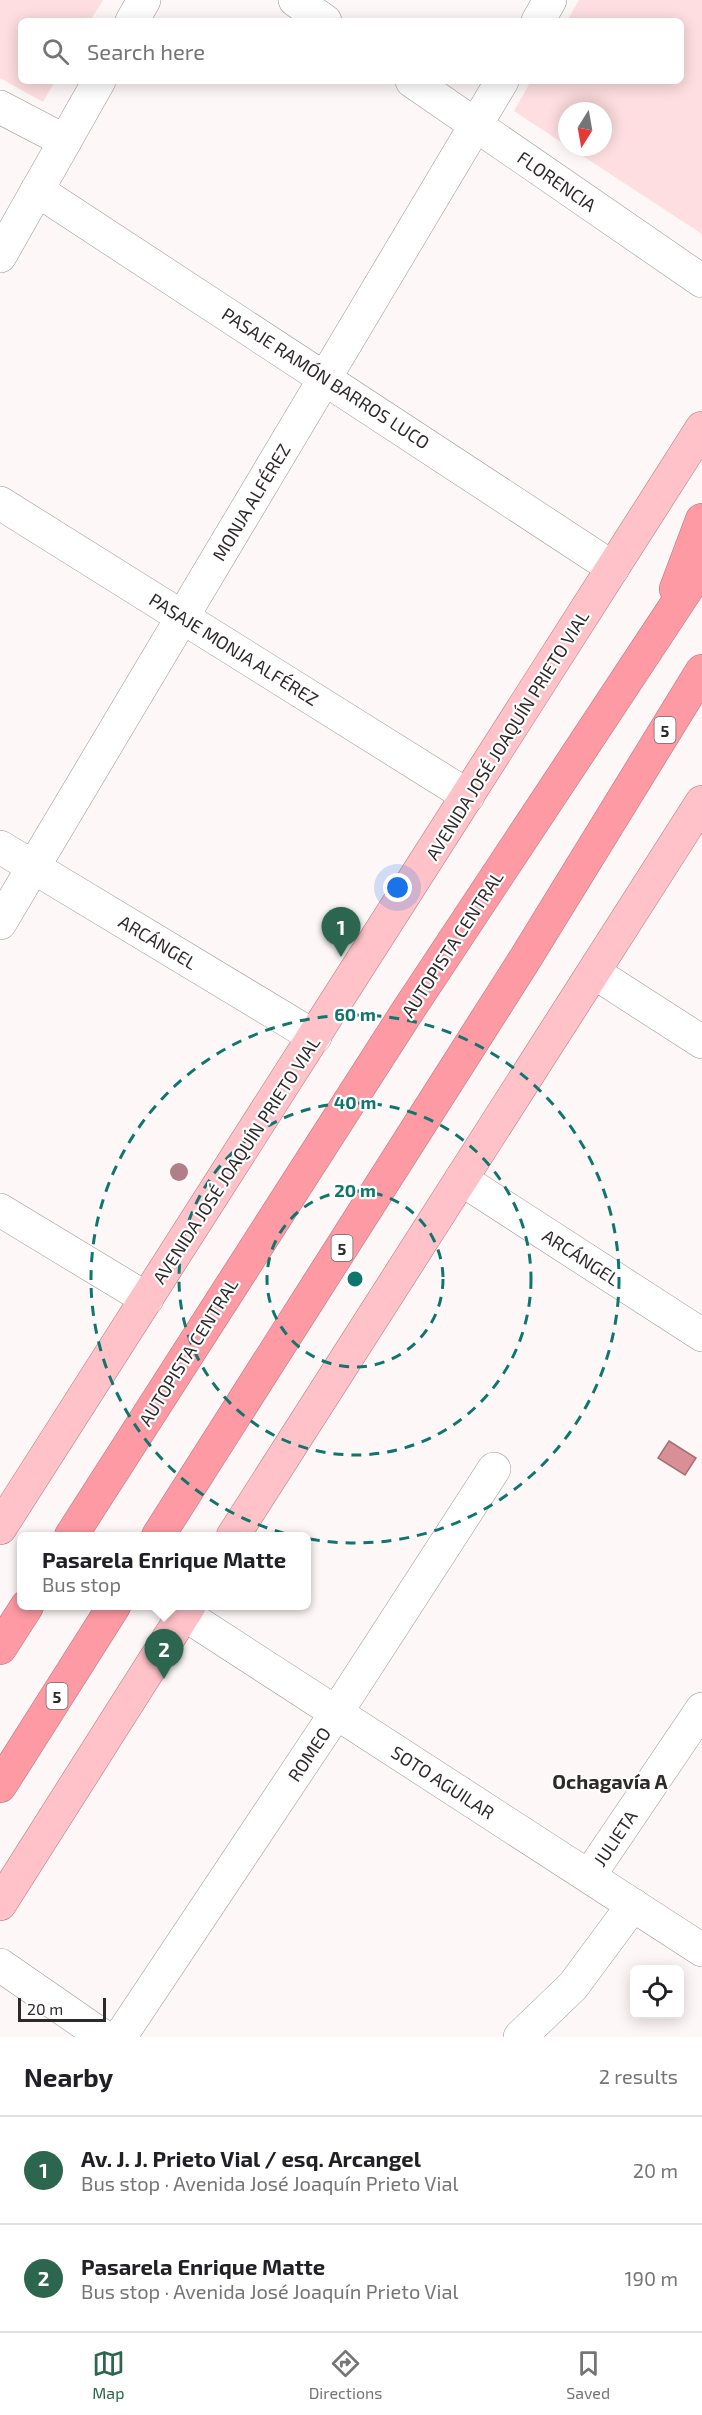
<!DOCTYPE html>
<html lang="en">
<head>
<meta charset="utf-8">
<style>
	body { margin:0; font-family:"Exo 2",sans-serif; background:#f6f6f6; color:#202124 }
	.controls { position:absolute; right:18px; bottom:18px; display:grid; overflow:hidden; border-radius:9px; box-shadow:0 3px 15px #0003 }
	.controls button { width:54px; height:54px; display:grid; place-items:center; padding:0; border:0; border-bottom:2px solid #e0e0e0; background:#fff; color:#202124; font:30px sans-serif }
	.compass { position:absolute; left:558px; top:102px; width:54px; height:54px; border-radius:50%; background:#fff; box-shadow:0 3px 15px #0003; rotate:191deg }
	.scale { position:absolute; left:18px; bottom:15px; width:88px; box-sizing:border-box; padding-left:6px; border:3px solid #2f2a2a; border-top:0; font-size:16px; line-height:21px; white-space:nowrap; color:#2f2a2a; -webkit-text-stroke:4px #fff; paint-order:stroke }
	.you { position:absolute; left:398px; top:888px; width:21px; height:21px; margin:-15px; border:4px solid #fff; border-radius:50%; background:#1a73e8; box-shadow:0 0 0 9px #1a73e833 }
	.badge { display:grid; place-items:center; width:39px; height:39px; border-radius:50%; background:#2d664f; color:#fff; font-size:20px; font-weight:700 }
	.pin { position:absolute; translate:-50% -50px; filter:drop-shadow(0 2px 3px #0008) }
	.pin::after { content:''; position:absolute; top:32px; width:21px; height:18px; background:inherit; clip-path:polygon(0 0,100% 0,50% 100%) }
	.popup { position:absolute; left:17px; top:1532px; width:294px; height:78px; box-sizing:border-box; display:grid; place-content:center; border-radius:9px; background:#fff; filter:drop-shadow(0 2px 4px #0005); font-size:20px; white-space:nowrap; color:#757577 }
	.popup b { font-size:22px; color:#202124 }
	.popup::after { content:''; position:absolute; left:50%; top:100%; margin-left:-12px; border:12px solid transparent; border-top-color:#fff }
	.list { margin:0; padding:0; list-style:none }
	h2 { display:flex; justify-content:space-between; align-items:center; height:78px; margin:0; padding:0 24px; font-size:26px }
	h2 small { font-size:20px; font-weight:400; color:#757577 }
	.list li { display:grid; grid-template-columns:39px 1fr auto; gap:18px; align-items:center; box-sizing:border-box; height:108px; padding:0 24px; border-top:2px solid #e0e0e0 }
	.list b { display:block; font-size:22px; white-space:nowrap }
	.list p { margin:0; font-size:20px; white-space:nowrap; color:#757577 }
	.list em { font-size:20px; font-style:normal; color:#757577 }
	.icon { flex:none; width:33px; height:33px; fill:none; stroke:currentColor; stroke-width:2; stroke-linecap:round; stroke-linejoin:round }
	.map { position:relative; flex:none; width:702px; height:2037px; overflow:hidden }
	.search { position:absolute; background:#fff; box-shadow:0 3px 15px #0003; left:18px; right:18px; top:18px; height:66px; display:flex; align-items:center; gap:15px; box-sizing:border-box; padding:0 21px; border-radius:9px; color:#757577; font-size:22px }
	.sheet { height:294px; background:#fff }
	nav { display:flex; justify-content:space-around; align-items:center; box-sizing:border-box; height:84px; border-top:2px solid #e0e0e0; background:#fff; font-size:16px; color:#757577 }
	nav a { display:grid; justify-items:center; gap:3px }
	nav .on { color:#2d664f }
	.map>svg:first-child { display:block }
	.green { fill:#fedee0 }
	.water { fill:#d88f95; stroke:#a57175; stroke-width:1.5 }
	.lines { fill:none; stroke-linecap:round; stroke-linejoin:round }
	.minor-casing { stroke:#a09494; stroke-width:34 }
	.major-casing { stroke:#b57379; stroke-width:34 }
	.highway-casing { stroke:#b57379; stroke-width:34 }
	.minor { stroke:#fff; stroke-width:33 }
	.major { stroke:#fec2c8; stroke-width:33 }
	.highway { stroke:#fd9aa3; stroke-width:33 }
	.tree { fill:#b07f87 }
	.ring { fill:none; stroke:#0f766e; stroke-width:3; stroke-dasharray:10 8 }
	.labels { text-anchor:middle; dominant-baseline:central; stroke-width:4.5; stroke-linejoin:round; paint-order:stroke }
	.shield { fill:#fff; stroke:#6d6a6a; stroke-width:1.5 }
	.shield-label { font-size:16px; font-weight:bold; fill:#2f2a2a }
	.street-label { font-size:18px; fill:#2f2a2a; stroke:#fff }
	.neighbourhood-label { font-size:20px; font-weight:bold; fill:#2f2a2a; stroke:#fff }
	.centre { fill:#0f766e; stroke:#fff; stroke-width:3 }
	.ring-label { font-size:18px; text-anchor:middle; font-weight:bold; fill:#0f766e; stroke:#fff; stroke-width:4.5; stroke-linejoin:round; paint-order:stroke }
</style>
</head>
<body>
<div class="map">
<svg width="702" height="2037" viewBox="0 0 702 2037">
	<rect width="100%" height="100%" fill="#fef7f7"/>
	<g class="green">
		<path d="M 0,0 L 103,0 L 90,21 L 21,21 L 21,81 L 55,81 L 43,102 L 0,78 Z"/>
		<path d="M 579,0 L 702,0 L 702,234 L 569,147 L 603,147 L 603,111 L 567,111 L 567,146 L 514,111 L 531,81 L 681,81 L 681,21 L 567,21 Z"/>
	</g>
	<path class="water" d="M 669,1441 L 696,1458 L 685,1475 L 658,1458 Z"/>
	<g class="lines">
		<g class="minor-casing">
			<g id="minor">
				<path d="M 295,0 L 325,21"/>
				<path d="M 132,21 L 144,0"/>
				<path d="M 538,21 L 550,0"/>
				<path d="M 412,81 L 702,281"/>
				<path d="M 0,107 L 65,141"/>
				<path d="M 37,190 L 613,568"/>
				<path d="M 0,256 L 99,81"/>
				<path d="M 0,503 L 468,796"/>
				<path d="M 0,847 L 315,1037"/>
				<path d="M 0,923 L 502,81"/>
				<path d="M 595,973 L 702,1042"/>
				<path d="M 461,1179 L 702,1335"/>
				<path d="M 0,1210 L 147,1299"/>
				<path d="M 184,1614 L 702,1950"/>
				<path d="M 589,1876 L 702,1709"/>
				<path d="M 0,1965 L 104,2037"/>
				<path d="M 120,2037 L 336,1713 L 494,1469"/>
				<path d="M 520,2037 L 573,1986 L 633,1905"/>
			</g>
		</g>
		<g class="major-casing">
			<g id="major">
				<path d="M 0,1528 L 702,428"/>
				<path d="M 233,1536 L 702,802"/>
				<path d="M 0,1904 L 189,1606"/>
			</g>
		</g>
		<g class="highway-casing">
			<g id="highway">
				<path d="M 676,589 L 702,520"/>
				<path d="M 71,1536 L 405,1015 L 702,566"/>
				<path d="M 158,1536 L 525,959 L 702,671"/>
				<path d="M 0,1648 L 27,1606"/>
				<path d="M 0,1786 L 114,1606"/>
			</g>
		</g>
		<use href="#minor" class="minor"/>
		<use href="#major" class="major"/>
		<use href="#highway" class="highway"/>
	</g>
	<circle class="tree" cx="179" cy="1172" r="9"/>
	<g class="ring">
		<circle cx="355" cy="1279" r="88"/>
		<circle cx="355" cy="1279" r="176"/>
		<circle cx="355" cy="1279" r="264"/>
	</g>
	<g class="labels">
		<g class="shield">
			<rect x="654.5" y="717" width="21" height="26" rx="4.5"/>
			<rect x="331.5" y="1235" width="21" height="26" rx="4.5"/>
			<rect x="46.5" y="1683" width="21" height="26" rx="4.5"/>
		</g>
		<g class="shield-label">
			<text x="665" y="730">5</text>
			<text x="342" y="1248">5</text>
			<text x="57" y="1696">5</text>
		</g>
		<g class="street-label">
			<text transform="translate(557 181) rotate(35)">FLORENCIA</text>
			<text transform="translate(326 378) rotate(33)">PASAJE RAMÓN BARROS LUCO</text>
			<text transform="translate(251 502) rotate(-59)">MONJA ALFÉREZ</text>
			<text transform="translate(234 649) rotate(32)">PASAJE MONJA ALFÉREZ</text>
			<text transform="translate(507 735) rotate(-58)">AVENIDA JOSÉ JOAQUÍN PRIETO VIAL</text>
			<text transform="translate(158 942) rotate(31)">ARCÁNGEL</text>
			<text transform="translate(452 944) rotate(-57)">AUTOPISTA CENTRAL</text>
			<text transform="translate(236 1160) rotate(-57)">AVENIDA JOSÉ JOAQUÍN PRIETO VIAL</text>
			<text transform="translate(581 1257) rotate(33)">ARCÁNGEL</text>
			<text transform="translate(188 1352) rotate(-58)">AUTOPISTA CENTRAL</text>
			<text transform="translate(309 1754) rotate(-56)">ROMEO</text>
			<text transform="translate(443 1782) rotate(33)">SOTO AGUILAR</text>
			<text transform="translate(615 1838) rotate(-56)">JULIETA</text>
		</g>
		<g class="neighbourhood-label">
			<text x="610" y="1781">Ochagavía A</text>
		</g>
	</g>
	<circle cx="355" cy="1279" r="9" class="centre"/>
	<g class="ring-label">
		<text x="355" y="1021">60 m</text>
		<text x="355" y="1109">40 m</text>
		<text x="355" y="1197">20 m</text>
	</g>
</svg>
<div class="controls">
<button><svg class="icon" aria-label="locate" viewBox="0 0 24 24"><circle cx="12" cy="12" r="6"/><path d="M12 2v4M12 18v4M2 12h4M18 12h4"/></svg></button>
</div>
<svg class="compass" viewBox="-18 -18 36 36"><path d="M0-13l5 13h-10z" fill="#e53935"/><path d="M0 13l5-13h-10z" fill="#757577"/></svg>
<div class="scale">20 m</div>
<div class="you"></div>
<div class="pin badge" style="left:341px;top:957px">1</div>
<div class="pin badge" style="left:164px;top:1679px">2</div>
<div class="popup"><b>Pasarela Enrique Matte</b>Bus stop</div>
<div class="search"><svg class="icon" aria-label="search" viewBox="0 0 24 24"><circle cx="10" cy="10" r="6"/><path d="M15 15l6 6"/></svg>Search here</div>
</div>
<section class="sheet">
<h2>Nearby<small>2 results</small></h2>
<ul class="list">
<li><span class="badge">1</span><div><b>Av. J. J. Prieto Vial / esq. Arcangel</b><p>Bus stop · Avenida José Joaquín Prieto Vial</p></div><em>20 m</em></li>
<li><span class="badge">2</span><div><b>Pasarela Enrique Matte</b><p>Bus stop · Avenida José Joaquín Prieto Vial</p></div><em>190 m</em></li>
</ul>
</section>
<nav>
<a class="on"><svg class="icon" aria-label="map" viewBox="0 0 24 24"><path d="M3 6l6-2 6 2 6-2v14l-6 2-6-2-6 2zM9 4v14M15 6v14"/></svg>Map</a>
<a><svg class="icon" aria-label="directions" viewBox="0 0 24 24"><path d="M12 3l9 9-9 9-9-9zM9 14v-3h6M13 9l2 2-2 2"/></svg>Directions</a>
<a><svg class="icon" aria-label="saved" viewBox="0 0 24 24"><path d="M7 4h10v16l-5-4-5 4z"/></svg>Saved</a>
</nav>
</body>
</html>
